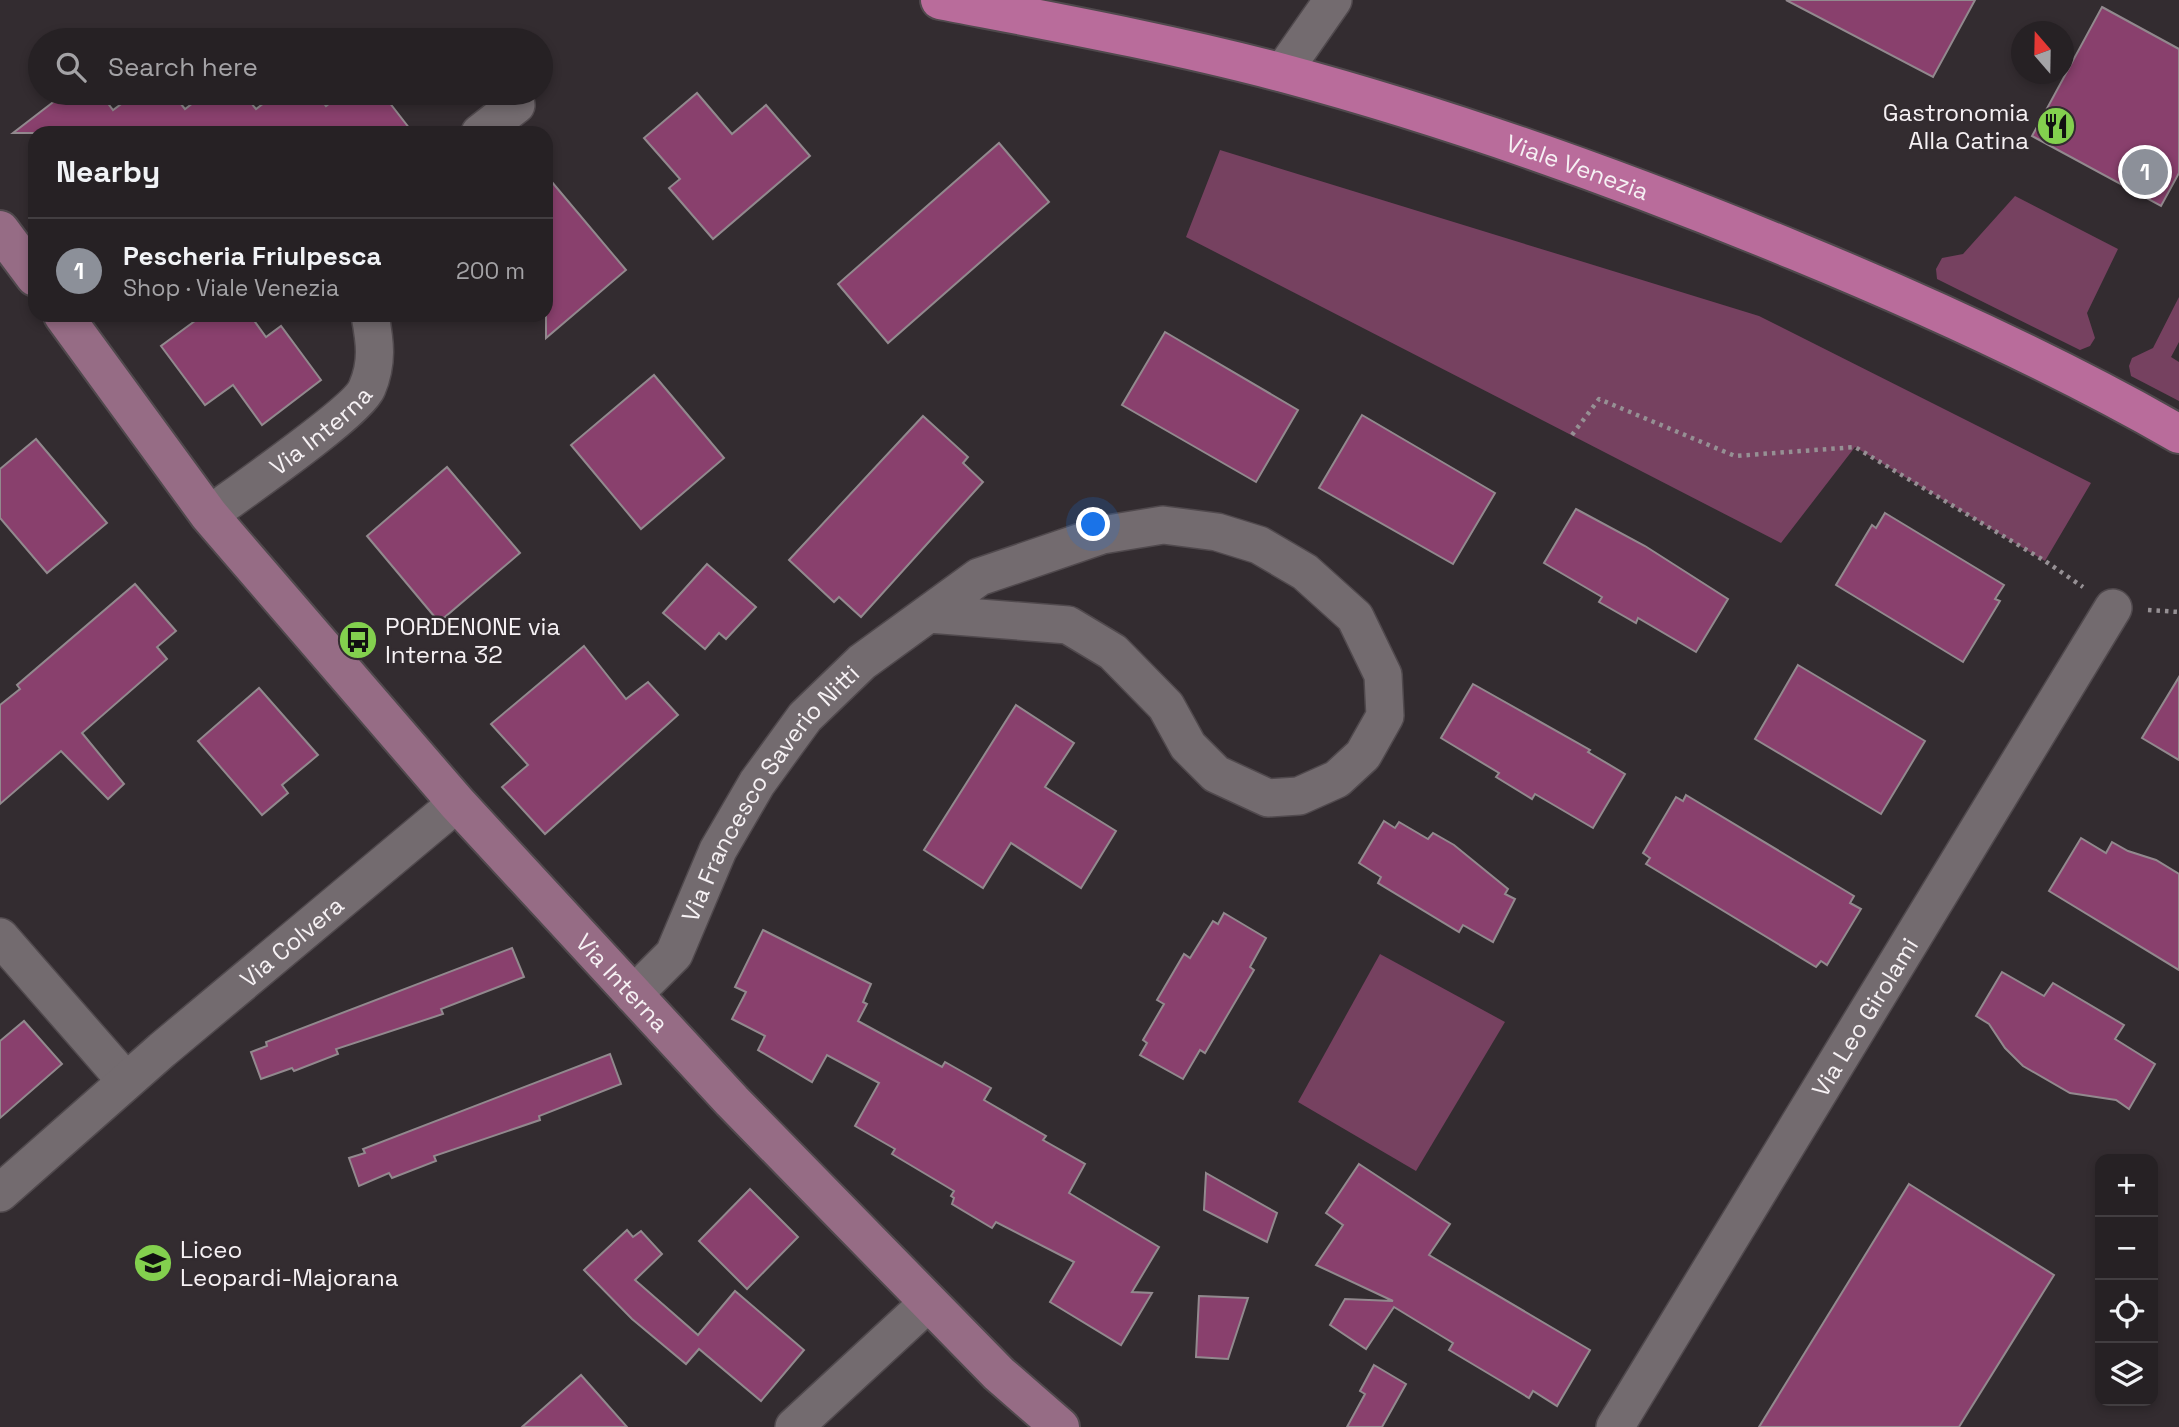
<!DOCTYPE html>
<html lang="en">
<head>
<meta charset="utf-8">
<style>
	body { margin:0; font-family:"Space Grotesk",sans-serif; background:#322e31; color:#f1f3f6 }
	.controls { position:absolute; right:21px; bottom:21px; display:grid; overflow:hidden; border-radius:14px; box-shadow:0 4px 10px #0003 }
	.controls button { width:63px; height:63px; display:grid; place-items:center; padding:0; border:0; border-bottom:2px solid #423e41; background:#262124; color:#f1f3f6; font:35px sans-serif }
	.compass { position:absolute; left:2011px; top:21px; width:63px; height:63px; border-radius:50%; background:#262124; box-shadow:0 4px 10px #0003; rotate:340deg }
	.you { position:absolute; left:1094px; top:525px; width:24px; height:24px; margin:-18px; border:5px solid #fff; border-radius:50%; background:#1a73e8; box-shadow:0 0 0 10px #1a73e833 }
	.badge { display:grid; place-items:center; width:46px; height:46px; border-radius:50%; background:#8c9099; color:#fff; font-size:23px; font-weight:700 }
	.pin { position:absolute; translate:-50% -50%; border:4px solid #fff; box-shadow:0 2px 7px #0006 }
	.list { margin:0; padding:0; list-style:none }
	h2 { display:flex; justify-content:space-between; align-items:center; height:91px; margin:0; padding:0 28px; font-size:30px }
	h2 small { font-size:23px; font-weight:400; color:#a4a3a6 }
	.list li { display:grid; grid-template-columns:46px 1fr auto; gap:21px; align-items:center; box-sizing:border-box; height:105px; padding:0 28px; border-top:2px solid #423e41 }
	.list b { display:block; font-size:26px; white-space:nowrap }
	.list p { margin:0; font-size:23px; white-space:nowrap; color:#a4a3a6 }
	.list em { font-size:23px; font-style:normal; color:#a4a3a6 }
	.icon { flex:none; width:38px; height:38px; fill:none; stroke:currentColor; stroke-width:2; stroke-linecap:round; stroke-linejoin:round }
	.map { position:relative; flex:none; width:2179px; height:1427px; overflow:hidden }
	.search { position:absolute; background:#262124; box-shadow:0 4px 10px #0003; left:28px; top:28px; width:525px; height:77px; display:flex; align-items:center; gap:18px; box-sizing:border-box; padding:0 24px; border-radius:38px; color:#a4a3a6; font-size:26px }
	.panel { position:absolute; background:#262124; box-shadow:0 4px 10px #0003; left:28px; top:126px; width:525px; height:196px; border-radius:21px }
	.map>svg:first-child { display:block }
	.green { fill:#764160 }
	.building { fill:#89406d; stroke:#92898e; stroke-width:2 }
	.lines { fill:none; stroke-linecap:round; stroke-linejoin:round }
	.street-casing { stroke:#50494d; stroke-width:40 }
	.secondary-casing { stroke:#50494d; stroke-width:42 }
	.primary-casing { stroke:#50494d; stroke-width:42 }
	.path { stroke:#969094; stroke-width:4.5; stroke-dasharray:3.5 5; stroke-linecap:butt }
	.street { stroke:#736b6f; stroke-width:37 }
	.secondary { stroke:#966c85; stroke-width:38 }
	.primary { stroke:#b96c9b; stroke-width:38 }
	.labels { text-anchor:middle; dominant-baseline:central; stroke-width:5; stroke-linejoin:round; paint-order:stroke }
	.poi-label { font-size:24px; fill:#f6f1f4; stroke:#332c30; text-anchor:start }
	.street-label { font-size:24px; fill:#f6f1f4; stroke:#332c30 }
</style>
</head>
<body>
<div class="map">
<svg width="2179" height="1427" viewBox="0 0 2179 1427">
	<rect width="100%" height="100%" fill="#332c30"/>
	<g class="green">
		<path d="M 1220,150 L 1759,316 L 2091,483 L 2045,561 L 1855,447 L 1781,543 L 1186,237 Z"/>
		<path d="M 2015,196 L 2118,249 L 2087,313 L 2095,338 L 2090,346 L 2080,350 L 1937,279 L 1936,269 L 1942,258 L 1963,254 Z"/>
		<path d="M 2179,297 L 2179,342 L 2171,357 L 2179,362 L 2179,401 L 2131,376 L 2129,366 L 2132,358 L 2153,348 Z"/>
		<path d="M 1380,954 L 1505,1022 L 1416,1171 L 1298,1102 Z"/>
	</g>
	<g class="building">
		<path d="M 1786,0 L 1975,0 L 1933,77 Z"/>
		<path d="M 2102,7 L 2179,49 L 2179,173 L 2161,206 L 2032,136 Z"/>
		<path d="M 65,93 L 100,93 L 113,110 L 136,93 L 172,93 L 185,109 L 206,93 L 243,93 L 256,109 L 277,93 L 316,93 L 326,106 L 343,93 L 382,93 L 413,133 L 13,133 Z"/>
		<path d="M 697,93 L 732,134 L 766,105 L 810,156 L 713,239 L 669,188 L 680,179 L 644,138 Z"/>
		<path d="M 999,143 L 1049,202 L 888,343 L 838,284 Z"/>
		<path d="M 546,175 L 626,270 L 546,338 Z"/>
		<path d="M 203,315 L 250,315 L 266,337 L 281,326 L 321,380 L 262,425 L 233,385 L 205,405 L 161,346 Z"/>
		<path d="M 1165,332 L 1298,410 L 1256,482 L 1122,405 Z"/>
		<path d="M 654,375 L 724,458 L 641,529 L 571,445 Z"/>
		<path d="M 1362,415 L 1495,493 L 1453,564 L 1319,488 Z"/>
		<path d="M 923,416 L 968,457 L 963,463 L 983,482 L 861,617 L 839,597 L 834,602 L 789,560 Z"/>
		<path d="M 36,439 L 107,523 L 47,573 L 0,518 L 0,469 Z"/>
		<path d="M 447,467 L 520,553 L 439,622 L 367,536 Z"/>
		<path d="M 1576,509 L 1645,546 L 1728,599 L 1696,652 L 1638,618 L 1636,623 L 1599,602 L 1602,597 L 1544,563 Z"/>
		<path d="M 1885,513 L 2004,585 L 1995,599 L 2000,601 L 1963,662 L 1836,585 L 1872,525 L 1876,528 Z"/>
		<path d="M 707,564 L 756,607 L 726,639 L 719,633 L 705,649 L 663,613 Z"/>
		<path d="M 135,584 L 176,631 L 157,647 L 167,659 L 82,733 L 124,784 L 108,799 L 61,751 L 0,804 L 0,705 L 20,689 L 17,685 Z"/>
		<path d="M 584,646 L 626,699 L 648,682 L 678,715 L 545,834 L 502,787 L 528,765 L 491,724 Z"/>
		<path d="M 1798,665 L 1925,741 L 1881,814 L 1755,739 Z"/>
		<path d="M 2179,677 L 2179,760 L 2142,738 Z"/>
		<path d="M 1473,684 L 1590,750 L 1588,752 L 1625,774 L 1593,828 L 1535,794 L 1532,799 L 1496,777 L 1499,773 L 1441,738 Z"/>
		<path d="M 259,688 L 318,755 L 282,785 L 288,793 L 262,815 L 198,741 Z"/>
		<path d="M 1016,705 L 1074,743 L 1045,787 L 1116,831 L 1081,888 L 1011,843 L 983,888 L 924,850 Z"/>
		<path d="M 1686,795 L 1854,896 L 1850,903 L 1861,909 L 1827,965 L 1821,961 L 1816,967 L 1646,864 L 1650,858 L 1643,853 L 1676,797 L 1683,801 Z"/>
		<path d="M 1384,821 L 1395,828 L 1399,822 L 1428,839 L 1433,833 L 1454,845 L 1508,889 L 1505,894 L 1515,899 L 1493,942 L 1463,925 L 1459,932 L 1378,883 L 1381,877 L 1359,863 Z"/>
		<path d="M 2081,838 L 2106,853 L 2112,842 L 2128,851 L 2156,860 L 2179,874 L 2179,970 L 2049,891 Z"/>
		<path d="M 1224,913 L 1266,938 L 1250,967 L 1254,970 L 1205,1053 L 1200,1050 L 1183,1079 L 1140,1055 L 1147,1043 L 1143,1040 L 1164,1004 L 1157,1000 L 1184,954 L 1190,958 L 1213,921 L 1218,924 Z"/>
		<path d="M 763,930 L 871,984 L 863,1002 L 867,1004 L 858,1021 L 942,1067 L 945,1062 L 991,1088 L 984,1100 L 1046,1136 L 1043,1140 L 1085,1164 L 1069,1193 L 1159,1247 L 1132,1292 L 1152,1293 L 1121,1345 L 1050,1302 L 1074,1262 L 996,1222 L 992,1228 L 952,1204 L 954,1198 L 951,1196 L 954,1191 L 892,1154 L 895,1149 L 855,1126 L 879,1083 L 827,1055 L 812,1082 L 758,1050 L 765,1036 L 732,1019 L 746,992 L 735,987 Z"/>
		<path d="M 512,948 L 524,977 L 441,1009 L 443,1014 L 336,1049 L 338,1054 L 294,1071 L 292,1068 L 261,1079 L 251,1052 L 267,1046 L 266,1042 Z"/>
		<path d="M 2002,972 L 2044,996 L 2053,983 L 2124,1025 L 2115,1039 L 2155,1064 L 2129,1109 L 2116,1100 L 2070,1093 L 2023,1066 L 2005,1048 L 1989,1024 L 1976,1016 Z"/>
		<path d="M 24,1021 L 62,1064 L 0,1118 L 0,1041 Z"/>
		<path d="M 610,1054 L 621,1084 L 539,1116 L 540,1120 L 434,1156 L 436,1161 L 392,1178 L 389,1173 L 359,1186 L 349,1158 L 365,1153 L 363,1149 Z"/>
		<path d="M 1359,1164 L 1450,1224 L 1429,1255 L 1590,1350 L 1557,1406 L 1533,1391 L 1529,1398 L 1501,1381 L 1449,1350 L 1453,1343 L 1394,1307 L 1366,1349 L 1330,1325 L 1345,1299 L 1393,1301 L 1316,1265 L 1343,1225 L 1326,1213 Z"/>
		<path d="M 1206,1173 L 1277,1213 L 1267,1242 L 1204,1210 Z"/>
		<path d="M 1909,1184 L 2054,1275 L 1959,1427 L 1759,1427 Z"/>
		<path d="M 750,1189 L 798,1237 L 747,1289 L 699,1241 Z"/>
		<path d="M 627,1230 L 633,1237 L 641,1231 L 662,1254 L 635,1280 L 698,1335 L 735,1291 L 804,1350 L 761,1401 L 699,1349 L 686,1364 L 632,1319 L 584,1270 Z"/>
		<path d="M 1199,1296 L 1248,1298 L 1228,1359 L 1196,1357 Z"/>
		<path d="M 1374,1365 L 1406,1384 L 1382,1427 L 1347,1427 L 1365,1394 L 1360,1391 Z"/>
		<path d="M 581,1375 L 627,1427 L 522,1427 Z"/>
	</g>
	<g class="lines">
		<g class="street-casing">
			<g id="street">
				<path d="M 1282,73 L 1333,0"/>
				<path d="M 480,133 L 516,105"/>
				<path id="s1" d="M 209,515 C 236,495 358,411 367,388 C 378,362 375,342 370,315"/>
				<path d="M 0,937 L 126,1081"/>
				<path id="s2" d="M 633,995 L 674,954 L 718,850 L 757,783 L 805,717 L 862,662 L 979,577 L 1102,535 L 1163,525 L 1217,532 L 1259,545 L 1305,572 L 1355,617 L 1383,675 L 1385,716 L 1363,755 L 1337,779 L 1299,796 L 1268,798 L 1216,774 L 1188,746 L 1166,706 L 1113,652 L 1068,625 L 929,614"/>
				<path id="s3" d="M 0,1193 L 162,1050 L 457,803"/>
				<path d="M 794,1427 L 928,1303"/>
				<path id="s4" d="M 1615,1427 L 2113,608"/>
			</g>
		</g>
		<g class="secondary-casing">
			<g id="secondary">
				<path d="M 0,230 L 35,277"/>
				<path id="s5" d="M 63,315 L 209,515 L 457,803 L 732,1101 L 999,1374 L 1060,1427"/>
			</g>
		</g>
		<g class="primary-casing">
			<g id="primary">
				<path id="s6" d="M 940,0 C 1054,22 1170,43 1283,73 C 1458,120 1629,182 1796,251 C 1927,305 2057,364 2179,434"/>
			</g>
		</g>
		<g class="path">
			<path d="M 1572,435 L 1599,399 L 1735,456 L 1855,447 L 2045,561 L 2083,587"/>
			<path d="M 2148,610 L 2179,612"/>
		</g>
		<use href="#street" class="street"/>
		<use href="#secondary" class="secondary"/>
		<use href="#primary" class="primary"/>
	</g>
	<defs>
		<g id="restaurant-disc" transform="scale(2.0125)"><circle r="9.5" fill="#83d04e" stroke="#332c30"/><path d="M-5-6h1v4h1v-4h1v4h1v-4h1v5L-1.5 .5V6h-2V.5L-5-1ZM5-6V6H3V1.5H1.5Q1.5-4 5-6Z" fill="#111"/></g>
		<g id="bus-disc" transform="scale(2.0125)"><circle r="9.5" fill="#83d04e" stroke="#332c30"/><path d="M-5-6H5V4H4V6H2V4H-2V6H-4V4H-5ZM-3.5-4V0h7V-4ZM-3.5 1.2v1.5H-2V1.2ZM2 1.2v1.5H3.5V1.2Z" fill="#111"/></g>
		<g id="school-disc" transform="scale(2.0125)"><circle r="9.5" fill="#83d04e" stroke="#332c30"/><path d="M0-5L7-2L0 1L-7-2ZM-4 1L0 2.5L4 1V4Q0 6-4 4Z" fill="#111"/></g>
	</defs>
	<g fill-rule="evenodd">
		<use href="#restaurant-disc" x="2056" y="126"/>
		<use href="#bus-disc" x="358" y="640"/>
		<use href="#school-disc" x="153" y="1263"/>
	</g>
	<g class="labels">
		<g class="poi-label">
			<text x="2029" y="112" text-anchor="end">Gastronomia<tspan x="2029" dy="28">Alla Catina</tspan></text>
			<text x="385" y="626">PORDENONE via<tspan x="385" dy="28">Interna 32</tspan></text>
			<text x="180" y="1249">Liceo<tspan x="180" dy="28">Leopardi-Majorana</tspan></text>
		</g>
		<g class="street-label">
			<text stroke="none"><textPath href="#s6" startOffset="660">Viale Venezia</textPath></text>
			<text stroke="none"><textPath href="#s1" startOffset="140">Via Interna</textPath></text>
			<text stroke="none"><textPath href="#s2" startOffset="247">Via Francesco Saverio Nitti</textPath></text>
			<text stroke="none"><textPath href="#s3" startOffset="385">Via Colvera</textPath></text>
			<text stroke="none"><textPath href="#s5" startOffset="872">Via Interna</textPath></text>
			<text stroke="none"><textPath href="#s4" startOffset="480">Via Leo Girolami</textPath></text>
		</g>
	</g>
</svg>
<div class="controls">
<button>+</button>
<button>−</button>
<button><svg class="icon" aria-label="locate" viewBox="0 0 24 24"><circle cx="12" cy="12" r="6"/><path d="M12 2v4M12 18v4M2 12h4M18 12h4"/></svg></button>
<button><svg class="icon" aria-label="layers" viewBox="0 0 24 24"><path d="M12 4l9 5-9 5-9-5zM3 14l9 5 9-5"/></svg></button>
</div>
<svg class="compass" viewBox="-18 -18 36 36"><path d="M0-13l5 13h-10z" fill="#e53935"/><path d="M0 13l5-13h-10z" fill="#a4a3a6"/></svg>
<div class="you"></div>
<div class="pin badge" style="left:2145px;top:172px">1</div>
<div class="search"><svg class="icon" aria-label="search" viewBox="0 0 24 24"><circle cx="10" cy="10" r="6"/><path d="M15 15l6 6"/></svg>Search here</div>
<section class="panel">
<h2>Nearby<small></small></h2>
<ul class="list">
<li><span class="badge">1</span><div><b>Pescheria Friulpesca</b><p>Shop · Viale Venezia</p></div><em>200 m</em></li>
</ul>
</section>
</div>
</body>
</html>
